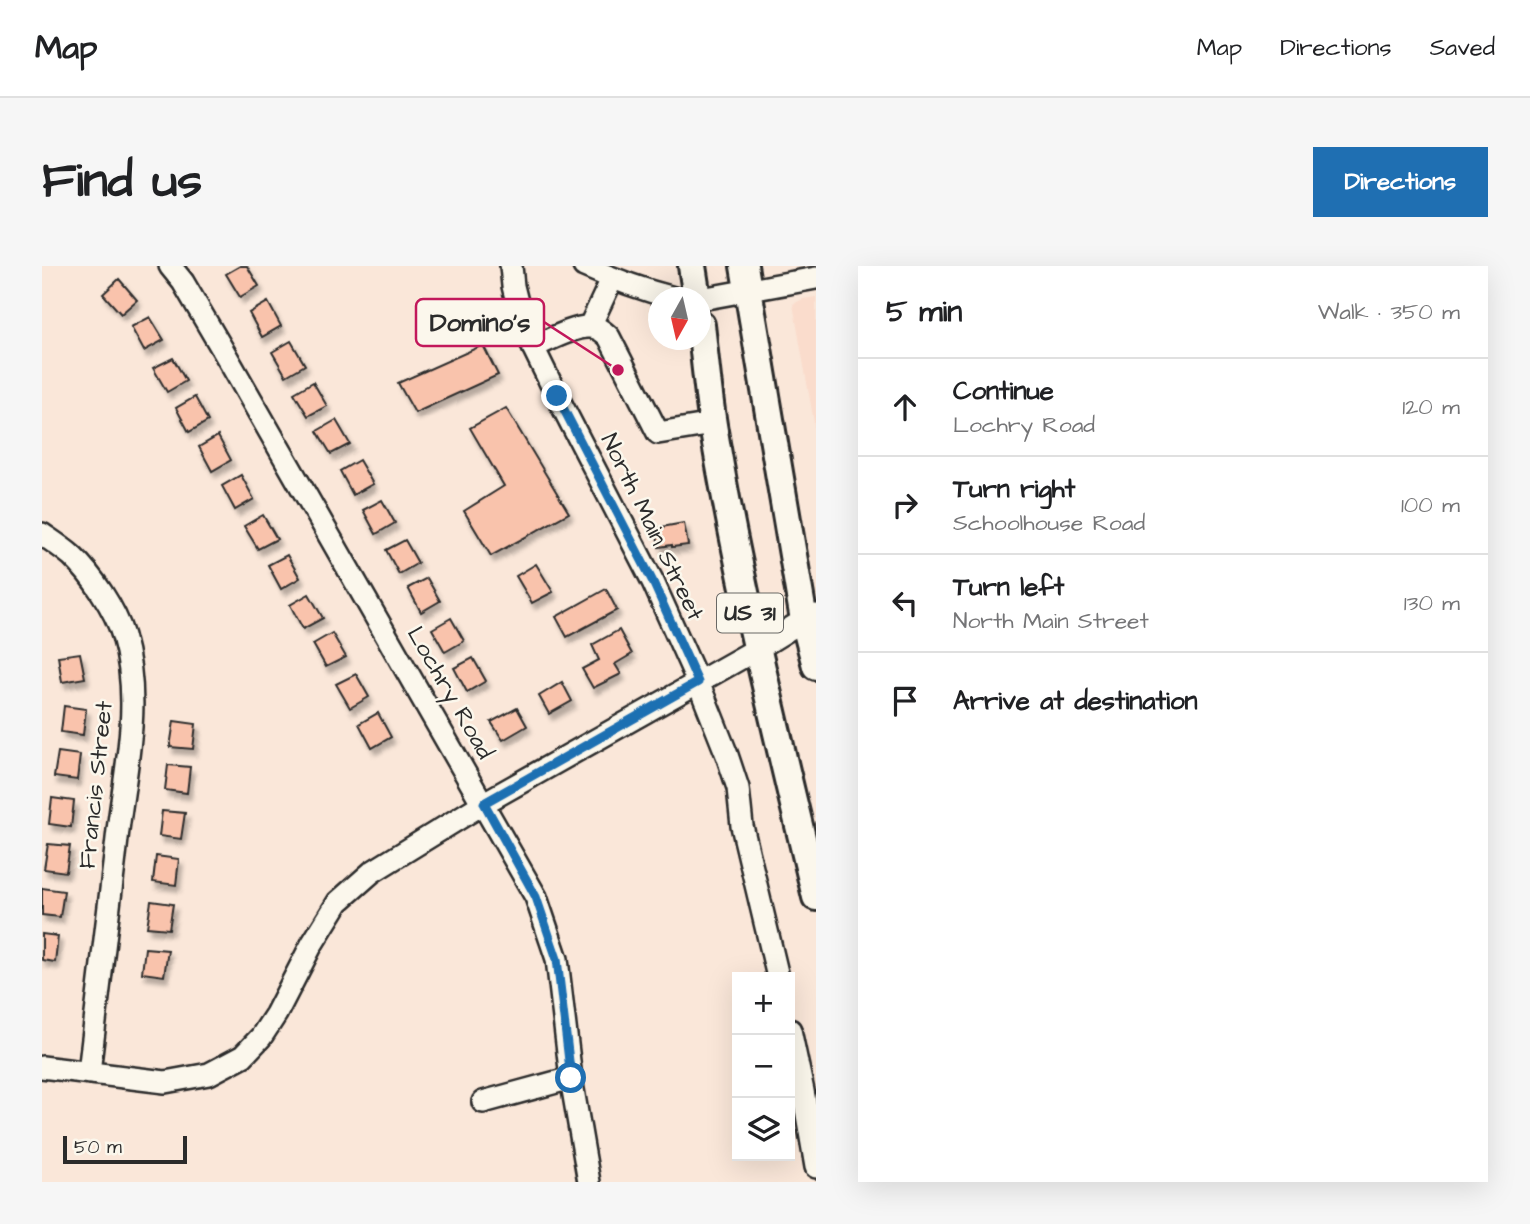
<!DOCTYPE html>
<html lang="en">
<head>
<meta charset="utf-8">
<style>
	body { margin:0; font-family:"Architects Daughter",sans-serif; background:#f6f6f6; color:#202124 }
	.controls { position:absolute; right:21px; bottom:21px; display:grid; overflow:hidden; border-radius:0px; box-shadow:0 7px 28px #0002 }
	.controls button { width:63px; height:63px; display:grid; place-items:center; padding:0; border:0; border-bottom:2px solid #e0e0e0; background:#fff; color:#202124; font:35px sans-serif }
	.compass { position:absolute; left:606px; top:21px; width:63px; height:63px; border-radius:50%; background:#fff; box-shadow:0 7px 28px #0002; rotate:188deg }
	.scale { position:absolute; left:21px; bottom:18px; width:124px; box-sizing:border-box; padding-left:7px; border:4px solid #2b2b2b; border-top:0; font-size:19px; line-height:24px; white-space:nowrap; color:#2b2b2b; -webkit-text-stroke:5px #fbf7ec; paint-order:stroke }
	.stop { position:absolute; width:21px; height:21px; margin:-16px; border:5px solid #1f6fb2; border-radius:50%; background:#fff }
	.stop.end { background:#1f6fb2; border-color:#fff; box-shadow:0 2px 7px #0008 }
	.list { margin:0; padding:0; list-style:none }
	h2 { display:flex; justify-content:space-between; align-items:center; height:91px; margin:0; padding:0 28px; font-size:30px }
	h2 small { font-size:23px; font-weight:400; color:#757577 }
	.list li { display:grid; grid-template-columns:46px 1fr auto; gap:21px; align-items:center; box-sizing:border-box; height:98px; padding:0 28px; border-top:2px solid #e0e0e0 }
	.list b { display:block; font-size:26px; white-space:nowrap }
	.list p { margin:0; font-size:23px; white-space:nowrap; color:#757577 }
	.list em { font-size:23px; font-style:normal; color:#757577 }
	.icon { flex:none; width:38px; height:38px; fill:none; stroke:currentColor; stroke-width:2; stroke-linecap:round; stroke-linejoin:round }
	.map { position:relative; flex:none; width:774px; height:916px; overflow:hidden; border-radius:0px }
	header { display:flex; align-items:center; gap:42px; box-sizing:border-box; height:98px; padding:0 35px; background:#fff; border-bottom:2px solid #e0e0e0 }
	header strong { font-size:33px }
	nav { display:flex; gap:38px; margin-inline-start:auto; font-size:24px }
	.intro { display:flex; align-items:center; justify-content:space-between; box-sizing:border-box; height:168px; padding:0 42px }
	h1 { margin:0; font-size:49px }
	.button { padding:18px 32px; border-radius:0px; background:#1f6fb2; color:#fff; font-size:24px; font-weight:700 }
	main { display:flex; gap:42px; padding:0 42px }
	aside { flex:1; background:#fff; border-radius:0px; box-shadow:0 7px 28px #0002 }
	.map>svg:first-child { display:block }
	.built { fill:#fadccc }
	.building { fill:#f9c3ac; stroke:#2b2b2b; stroke-width:2; filter:url(#shadow) }
	.lines { fill:none; stroke-linecap:round; stroke-linejoin:round }
	.minor-casing { stroke:#2b2b2b; stroke-width:26 }
	.major-casing { stroke:#2b2b2b; stroke-width:32 }
	.minor { stroke:#fbf7ec; stroke-width:21 }
	.major { stroke:#fbf7ec; stroke-width:26 }
	.route { stroke:#1f6fb2; stroke-width:9 }
	.labels { text-anchor:middle; dominant-baseline:central; stroke-width:5; stroke-linejoin:round; paint-order:stroke }
	.shield { fill:#fbf7ec; stroke:#696865; stroke-width:2 }
	.shield-label { font-size:23px; font-weight:bold; fill:#2b2b2b }
	.street-label { font-size:24px; fill:#2b2b2b; stroke:#fbf7ec }
	.leader { fill:none; stroke:#c2185b; stroke-width:2.5 }
	.callout-dot { fill:#c2185b; stroke:#fbf7ec; stroke-width:2.5 }
	.callout { fill:#fbf7ec; stroke:#c2185b; stroke-width:2.5 }
	.callout-label { font-size:26px; text-anchor:middle; font-weight:bold; fill:#2b2b2b }
</style>
</head>
<body>
<header>
<strong>Map</strong>
<nav><a>Map</a><a>Directions</a><a>Saved</a></nav>
</header>
<div class="intro"><h1>Find us</h1><a class="button">Directions</a></div>
<main>
<div class="map">
<svg width="774" height="916" viewBox="0 0 774 916">
	<defs>
		<filter id="shadow"><feDropShadow dx="3.5" dy="6" stdDeviation="2" flood-color="#0004"/></filter>
	</defs>
	<rect width="100%" height="100%" fill="#fae7d9"/>
	<filter id="ink" filterUnits="userSpaceOnUse"><feTurbulence type="fractalNoise" baseFrequency=".0143" numOctaves="2"/><feDisplacementMap in="SourceGraphic" scale="14" xChannelSelector="R" yChannelSelector="G"/><feConvolveMatrix kernelMatrix="1 2 1 2 8 2 1 2 1" color-interpolation-filters="sRGB"/></filter>
	<g filter="url(#ink)">
		<path class="built" d="M 774,31 L 774,168 L 751,38 L 761,33 Z"/>
		<g class="building">
			<path d="M 198,0 L 205,0 L 217,20 L 198,31 L 184,8 Z"/>
			<path d="M 77,13 L 95,34 L 79,48 L 61,28 Z"/>
			<path d="M 226,36 L 239,60 L 220,71 L 207,47 Z"/>
			<path d="M 108,51 L 122,74 L 102,85 L 89,61 Z"/>
			<path d="M 249,75 L 263,99 L 244,110 L 230,86 Z"/>
			<path d="M 441,79 L 456,109 L 373,147 L 356,117 Z"/>
			<path d="M 131,92 L 144,115 L 125,126 L 111,102 Z"/>
			<path d="M 271,116 L 285,140 L 266,150 L 252,127 Z"/>
			<path d="M 153,131 L 166,155 L 147,166 L 134,142 Z"/>
			<path d="M 464,142 L 527,247 L 449,290 L 422,245 L 462,220 L 428,162 Z"/>
			<path d="M 294,154 L 308,178 L 289,188 L 275,165 Z"/>
			<path d="M 176,170 L 189,194 L 170,205 L 157,181 Z"/>
			<path d="M 317,194 L 331,218 L 311,229 L 298,205 Z"/>
			<path d="M 199,209 L 212,233 L 193,244 L 180,220 Z"/>
			<path d="M 340,234 L 353,257 L 334,268 L 321,244 Z"/>
			<path d="M 221,249 L 235,273 L 216,283 L 202,260 Z"/>
			<path d="M 642,257 L 646,279 L 630,281 L 630,279 L 617,281 L 614,262 Z"/>
			<path d="M 363,274 L 376,297 L 357,308 L 344,284 Z"/>
			<path d="M 245,289 L 258,312 L 239,323 L 226,299 Z"/>
			<path d="M 494,298 L 511,326 L 490,337 L 474,310 Z"/>
			<path d="M 385,312 L 398,335 L 379,346 L 366,322 Z"/>
			<path d="M 564,323 L 575,344 L 525,371 L 514,351 Z"/>
			<path d="M 267,328 L 281,352 L 261,363 L 248,339 Z"/>
			<path d="M 409,352 L 422,375 L 403,386 L 390,363 Z"/>
			<path d="M 577,364 L 590,388 L 573,398 L 579,408 L 551,422 L 540,403 L 557,394 L 550,379 Z"/>
			<path d="M 290,367 L 304,391 L 284,401 L 271,378 Z"/>
			<path d="M 38,387 L 43,412 L 20,416 L 16,390 Z"/>
			<path d="M 431,392 L 444,415 L 425,426 L 412,402 Z"/>
			<path d="M 314,408 L 327,431 L 308,442 L 294,418 Z"/>
			<path d="M 520,416 L 530,435 L 507,448 L 497,430 Z"/>
			<path d="M 22,440 L 44,443 L 41,469 L 19,466 Z"/>
			<path d="M 475,442 L 485,460 L 461,474 L 449,456 Z"/>
			<path d="M 336,447 L 349,471 L 330,482 L 317,458 Z"/>
			<path d="M 132,455 L 154,458 L 151,483 L 128,481 Z"/>
			<path d="M 16,486 L 38,489 L 35,514 L 12,511 Z"/>
			<path d="M 126,499 L 148,501 L 145,527 L 123,524 Z"/>
			<path d="M 10,532 L 32,535 L 29,561 L 7,558 Z"/>
			<path d="M 120,545 L 143,547 L 139,573 L 117,570 Z"/>
			<path d="M 6,578 L 28,580 L 24,606 L 2,603 Z"/>
			<path d="M 114,590 L 137,593 L 134,619 L 111,616 Z"/>
			<path d="M 0,622 L 22,625 L 18,651 L 0,649 Z"/>
			<path d="M 109,635 L 131,638 L 127,663 L 105,661 Z"/>
			<path d="M 0,668 L 16,670 L 13,696 L 0,694 Z"/>
			<path d="M 103,682 L 126,684 L 122,710 L 100,707 Z"/>
		</g>
		<g class="lines">
			<g class="minor-casing">
				<g id="minor">
					<path d="M 128,0 L 141,16 L 182,86 L 494,631 L 515,693 L 529,812 L 547,916"/>
					<path d="M 469,0 L 471,20 L 477,44 L 491,81 L 515,130 L 611,316 L 656,416 L 685,489 L 696,522 L 700,560 L 736,711"/>
					<path d="M 542,0 C 571,13 601,24 632,32"/>
					<path d="M 659,33 L 774,12"/>
					<path d="M 548,60 L 570,13"/>
					<path d="M 491,81 C 506,75 530,61 546,61 C 555,60 561,65 567,71 L 616,167 L 671,158"/>
					<path d="M 0,268 C 10,275 21,282 30,290 C 50,309 73,343 81,370 C 100,435 84,499 76,564 C 67,645 57,726 47,806"/>
					<path d="M 748,764 L 761,825 L 774,901"/>
					<path d="M 0,801 L 123,816 L 167,808 L 201,790 L 219,771 L 234,748 L 270,678 L 296,636 L 330,606 L 442,537 L 715,383 L 762,354 L 774,349"/>
					<path d="M 441,836 L 529,812"/>
				</g>
			</g>
			<g class="major-casing">
				<g id="major">
					<path d="M 650,0 L 655,32"/>
					<path d="M 702,0 L 762,354 L 774,400"/>
					<path d="M 659,59 C 663,93 666,126 671,159 C 697,318 737,474 774,631"/>
				</g>
			</g>
			<use href="#minor" class="minor"/>
			<use href="#major" class="major"/>
		</g>
	</g>
	<g class="lines" filter="url(#ink)">
		<path class="route" d="M 515,130 L 611,316 L 656,416 L 442,537 L 494,631 L 515,693 L 529,812"/>
	</g>
	<g class="labels">
		<rect class="shield" x="675" y="327.5" width="66" height="39" rx="5"/>
		<g class="shield-label">
			<text x="708" y="347">US 31</text>
		</g>
		<g class="street-label">
			<text transform="translate(610 261) rotate(64)">North Main Street</text>
			<text transform="translate(408 427) rotate(60)">Lochry Road</text>
			<text transform="translate(54 519) rotate(-84)">Francis Street</text>
		</g>
	</g>
	<path class="leader" d="M576 104L502 56"/>
	<circle class="callout-dot" cx="576" cy="104" r="7"/>
	<rect class="callout" x="374" y="33" width="128" height="47" rx="7"/>
	<g class="callout-label">
		<text x="438" y="65">Domino's</text>
	</g>
</svg>
<div class="controls">
<button>+</button>
<button>−</button>
<button><svg class="icon" aria-label="layers" viewBox="0 0 24 24"><path d="M12 4l9 5-9 5-9-5zM3 14l9 5 9-5"/></svg></button>
</div>
<svg class="compass" viewBox="-18 -18 36 36"><path d="M0-13l5 13h-10z" fill="#e53935"/><path d="M0 13l5-13h-10z" fill="#757577"/></svg>
<div class="scale">50 m</div>
<div class="stop" style="left:529px;top:812px"></div>
<div class="stop end" style="left:515px;top:130px"></div>
</div>
<aside>
<h2>5 min<small>Walk · 350 m</small></h2>
<ul class="list">
<li><svg class="icon" aria-label="ahead" viewBox="0 0 24 24"><path d="M12 20V5M6 11l6-6 6 6"/></svg><div><b>Continue</b><p>Lochry Road</p></div><em>120 m</em></li>
<li><svg class="icon" aria-label="right" viewBox="0 0 24 24"><path d="M7 20v-9h11M14 6l5 5-5 5"/></svg><div><b>Turn right</b><p>Schoolhouse Road</p></div><em>100 m</em></li>
<li><svg class="icon" aria-label="left" viewBox="0 0 24 24"><path d="M17 20v-9H6M10 6l-5 5 5 5"/></svg><div><b>Turn left</b><p>North Main Street</p></div><em>130 m</em></li>
<li><svg class="icon" aria-label="arrive" viewBox="0 0 24 24"><path d="M6 21V4h12l-3 4 3 4H6"/></svg><div><b>Arrive at destination</b></div></li>
</ul>
</aside>
</main>
</body>
</html>
